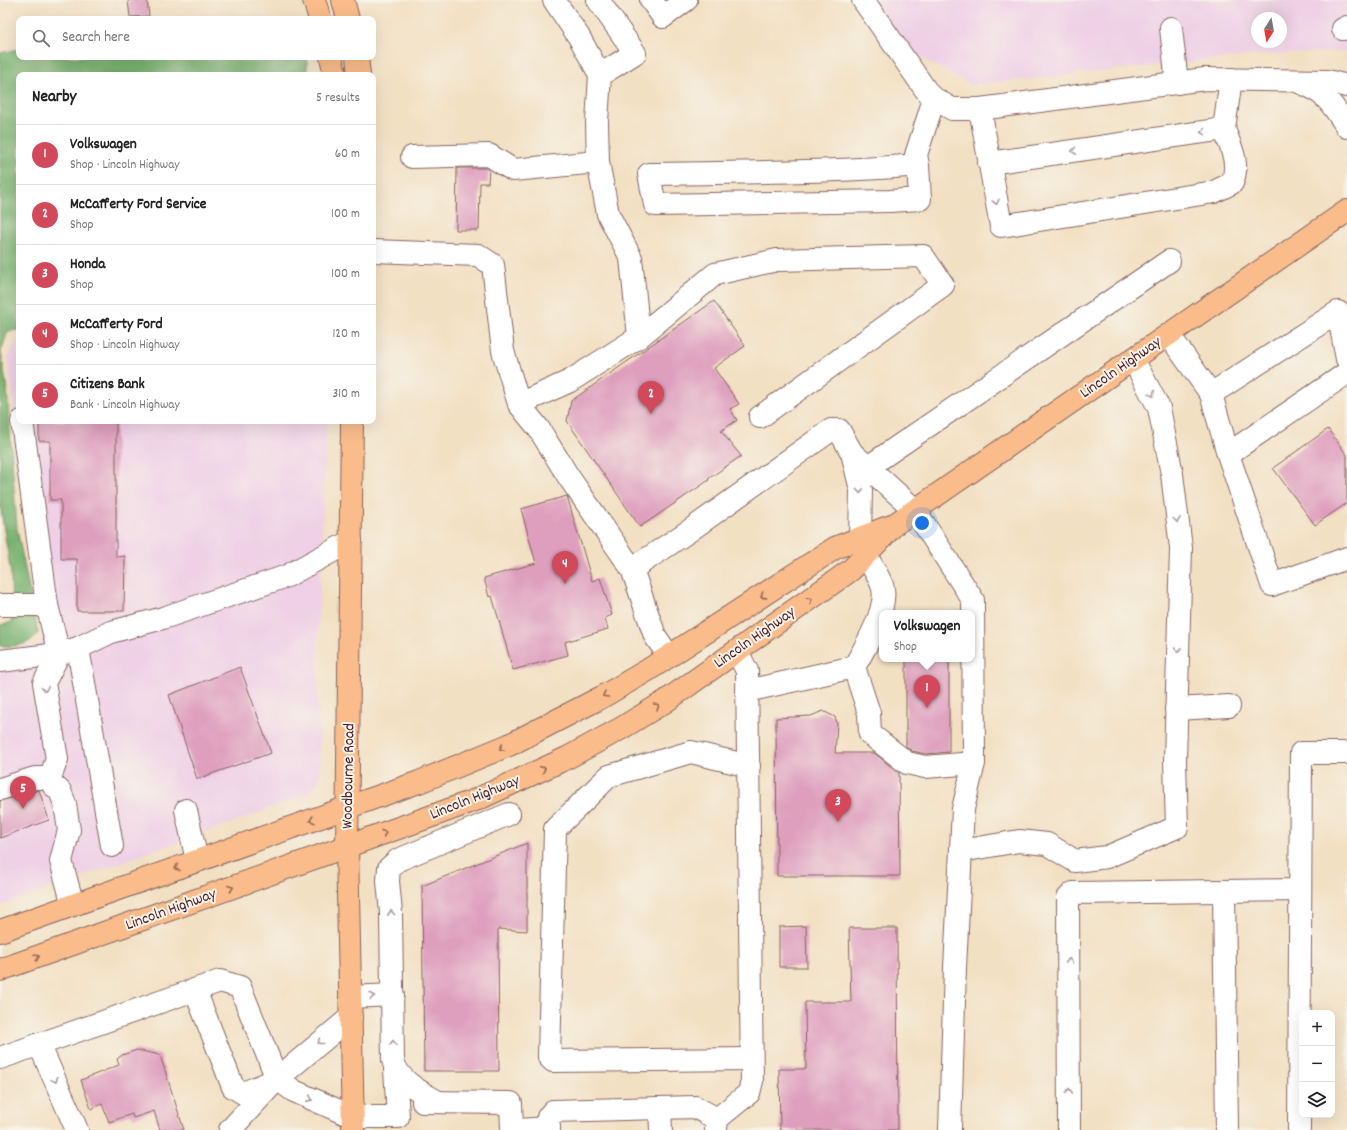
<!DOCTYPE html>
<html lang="en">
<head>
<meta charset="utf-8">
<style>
	body { margin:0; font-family:Dekko,sans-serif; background:#f2f2f2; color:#222 }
	.controls { position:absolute; right:12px; bottom:12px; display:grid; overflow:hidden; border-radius:8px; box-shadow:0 4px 16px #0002 }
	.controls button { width:36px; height:36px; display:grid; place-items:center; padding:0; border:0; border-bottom:1px solid #e0e0e0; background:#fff; color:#222; font:20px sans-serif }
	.compass { position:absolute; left:1251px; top:12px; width:36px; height:36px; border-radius:50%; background:#fff; box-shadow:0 4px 16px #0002; rotate:191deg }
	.you { position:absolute; left:922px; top:523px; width:14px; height:14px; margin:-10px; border:3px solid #fff; border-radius:50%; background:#1a73e8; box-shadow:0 0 0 6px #1a73e833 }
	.badge { display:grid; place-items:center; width:26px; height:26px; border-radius:50%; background:#d1495b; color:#fff; font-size:13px; font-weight:700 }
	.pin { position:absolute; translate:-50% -33px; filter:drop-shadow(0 1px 2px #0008) }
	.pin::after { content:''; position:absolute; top:21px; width:14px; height:12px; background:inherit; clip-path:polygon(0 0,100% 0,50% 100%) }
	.popup { position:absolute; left:879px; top:610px; width:96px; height:52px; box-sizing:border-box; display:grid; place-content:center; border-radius:8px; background:#fff; filter:drop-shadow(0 1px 3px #0005); font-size:13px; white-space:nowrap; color:#767676 }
	.popup b { font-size:15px; color:#222 }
	.popup::after { content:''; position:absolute; left:50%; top:100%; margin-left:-8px; border:8px solid transparent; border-top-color:#fff }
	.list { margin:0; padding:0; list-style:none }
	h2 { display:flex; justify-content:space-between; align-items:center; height:52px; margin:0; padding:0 16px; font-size:17px }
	h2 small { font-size:13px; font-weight:400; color:#767676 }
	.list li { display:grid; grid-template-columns:26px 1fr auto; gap:12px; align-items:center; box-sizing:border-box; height:60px; padding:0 16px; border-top:1px solid #e0e0e0 }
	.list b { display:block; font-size:15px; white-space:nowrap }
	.list p { margin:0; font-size:13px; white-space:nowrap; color:#767676 }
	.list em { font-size:13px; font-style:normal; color:#767676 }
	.icon { flex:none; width:22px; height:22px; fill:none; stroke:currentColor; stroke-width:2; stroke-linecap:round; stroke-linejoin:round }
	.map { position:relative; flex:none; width:1347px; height:1130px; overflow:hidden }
	.search { position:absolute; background:#fff; box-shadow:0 4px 16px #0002; left:16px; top:16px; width:360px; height:44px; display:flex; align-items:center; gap:10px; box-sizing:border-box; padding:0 14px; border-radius:8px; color:#767676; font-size:15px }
	.panel { position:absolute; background:#fff; box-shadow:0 4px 16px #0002; left:16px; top:72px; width:360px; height:352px; border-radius:8px }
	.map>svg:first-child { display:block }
	.built { fill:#efd0e6; fill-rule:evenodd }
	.forest { fill:#79b270; stroke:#62684e }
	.building { fill:#de9ebd }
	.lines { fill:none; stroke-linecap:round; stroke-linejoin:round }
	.minor-casing { stroke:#856360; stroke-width:24 }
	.major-casing { stroke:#856360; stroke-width:24 }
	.minor { stroke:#fff; stroke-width:22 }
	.major { stroke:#f9bc8a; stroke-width:22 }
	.oneway { stroke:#ae9aa0 }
	.oneway2 { stroke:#996656 }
	.labels { text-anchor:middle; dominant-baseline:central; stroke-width:4; stroke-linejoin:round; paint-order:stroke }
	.street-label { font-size:16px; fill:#4a1f2b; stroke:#f7f3e8 }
</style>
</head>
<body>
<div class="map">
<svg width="1347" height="1130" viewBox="0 0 1347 1130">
	<rect width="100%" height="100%" fill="#f7f3e8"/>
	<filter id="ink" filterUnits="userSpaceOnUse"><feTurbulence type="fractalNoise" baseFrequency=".025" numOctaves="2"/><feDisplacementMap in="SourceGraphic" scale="8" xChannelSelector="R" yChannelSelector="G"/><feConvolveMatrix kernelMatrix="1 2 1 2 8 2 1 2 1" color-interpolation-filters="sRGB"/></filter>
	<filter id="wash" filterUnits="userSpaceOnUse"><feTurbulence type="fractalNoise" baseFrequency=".012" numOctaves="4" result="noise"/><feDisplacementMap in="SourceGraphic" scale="16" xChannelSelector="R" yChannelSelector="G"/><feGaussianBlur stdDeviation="0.9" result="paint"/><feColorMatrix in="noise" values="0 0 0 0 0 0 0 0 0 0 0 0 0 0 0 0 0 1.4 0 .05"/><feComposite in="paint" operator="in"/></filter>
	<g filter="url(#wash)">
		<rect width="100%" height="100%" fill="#f2e0c3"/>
		<g class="built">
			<path d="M 872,0 L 1347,0 L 1347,51 L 1257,55 L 971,85 L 906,49 ZM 1257,18 L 1281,18 L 1281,42 L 1257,42 Z"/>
			<path d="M 18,339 L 19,421 L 327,421 L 317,651 L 320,777 L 311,792 L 256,814 L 0,906 L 0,649 L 41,646 L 41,624 L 8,357 Z"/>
		</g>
		<path class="forest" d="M 19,49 L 19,57 L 307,57 L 307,75 L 19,75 L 19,330 L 8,331 L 1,352 L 7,390 L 17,529 L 38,633 C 27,647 16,646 0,646 L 0,625 L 12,622 L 11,575 L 0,504 L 0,53 Z"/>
		<g id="blocks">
			<g class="building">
				<path d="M 128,0 L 147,0 L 149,16 L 130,17 Z"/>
				<path d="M 457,168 L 486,168 L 489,170 L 488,183 L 480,183 L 479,230 L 456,230 Z"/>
				<path d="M 714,301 L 745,346 L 714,368 L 739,404 L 730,409 L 737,420 L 721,431 L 741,456 L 708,479 L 709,480 L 640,527 L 567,421 L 571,401 Z"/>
				<path d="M 39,421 L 116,421 L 116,557 L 125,556 L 124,611 L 77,611 L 77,559 L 61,559 L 61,500 L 50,500 L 50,441 L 39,441 Z"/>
				<path d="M 1328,429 L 1347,455 L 1347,503 L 1315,525 L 1273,468 Z"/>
				<path d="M 567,496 L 592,581 L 600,578 L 612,615 L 605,618 L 608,629 L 565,642 L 568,655 L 513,670 L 492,596 L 489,597 L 484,578 L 536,563 L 521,509 Z"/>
				<path d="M 906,659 L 949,659 L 949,752 L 926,754 L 912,751 L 906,746 Z"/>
				<path d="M 240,667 L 271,753 L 197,779 L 169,695 Z"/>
				<path d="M 823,711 L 835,717 L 837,723 L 835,753 L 874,753 L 899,773 L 900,876 L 777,876 L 776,718 L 811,716 Z"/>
				<path d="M 39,790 L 49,820 L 0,838 L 0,801 Z"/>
				<path d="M 527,843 L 527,931 L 498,929 L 499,1071 L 424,1071 L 422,886 Z"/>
				<path d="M 806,926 L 807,967 L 779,967 L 779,927 Z"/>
				<path d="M 849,928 L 897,928 L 898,1130 L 780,1130 L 779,1069 L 806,1069 L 805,1002 L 851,1002 Z"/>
				<path d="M 137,1050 L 160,1055 L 184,1130 L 160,1130 L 154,1111 L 133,1118 L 132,1114 L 109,1122 L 102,1104 L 91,1109 L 81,1080 L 119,1065 L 117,1059 L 122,1055 Z"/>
			</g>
		</g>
	</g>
	<g filter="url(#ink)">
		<use href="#blocks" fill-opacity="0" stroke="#856360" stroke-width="1"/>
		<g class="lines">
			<g class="minor-casing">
				<g id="minor">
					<path d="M 598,0 L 635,53 L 600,75"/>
					<path d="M 651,0 L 663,17 L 686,0"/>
					<path d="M 863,0 L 930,96 L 952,109 L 980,109 L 1205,79 L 1327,81 L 1347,86"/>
					<path d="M 1171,28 L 1177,83"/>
					<path d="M 1343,29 L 1347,27"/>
					<path d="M 1301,83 C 1326,92 1333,106 1347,127"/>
					<path d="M 980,109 L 1001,226 L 1214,192 L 1232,183 C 1240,163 1231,148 1224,129 L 989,163"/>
					<path d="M 1224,129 L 1231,79"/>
					<path d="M 412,157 L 489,155 L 513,170 L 598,162"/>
					<path d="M 918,165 L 920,199 L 890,201 L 655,205 L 649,174 C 739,172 828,173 918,165 L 916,155 L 934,99"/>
					<path d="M 373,251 L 478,255 L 493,265 L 503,351 L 519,404 L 539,429 L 568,476 L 632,569 L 655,636 L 669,656"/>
					<path d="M 1169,335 L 1211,394 L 1228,454 L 1272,585 L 1347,558"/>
					<path d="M 639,337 L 715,274 L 777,260 L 923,256 L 943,285 L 760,417"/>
					<path d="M 1211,394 L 1338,312 L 1347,359"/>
					<path d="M 519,404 L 570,381 L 639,337 L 631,258 L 608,214 L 598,162 L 597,122 L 600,75 L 579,37 L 554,0"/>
					<path d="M 22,421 L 47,605 L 59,654 L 44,683 L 57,759 L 50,778 L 53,785 L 60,791 L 65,804 L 69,830 L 61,861 L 73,905"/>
					<path d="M 852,453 L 915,510 L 973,600 L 974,763 L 963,809 L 955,968 L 950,1130"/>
					<path d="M 1228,454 L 1347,373"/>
					<path d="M 868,467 L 1169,261"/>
					<path d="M 632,569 L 689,531 L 831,430 L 839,430 L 852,453 L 861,490 L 860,538"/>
					<path d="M 0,605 L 47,605"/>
					<path d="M 78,648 L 112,846"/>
					<path d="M 0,661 L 59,654 L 78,648 L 111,632 L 163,618 L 287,576 L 351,541"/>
					<path d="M 854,667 L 869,713 L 870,734 L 907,763 L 925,767 L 974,763"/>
					<path d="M 747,691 L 854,667 C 864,650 890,606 882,585 C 878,575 871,565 866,555"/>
					<path d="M 1176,709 L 1229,706"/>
					<path d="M 749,766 L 691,752 L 609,776 L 555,829 L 549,1057 L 553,1061 L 751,1059"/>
					<path d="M 0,789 L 35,778 L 50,778"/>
					<path d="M 186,810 L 197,861"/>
					<path d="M 961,851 L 1019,841 L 1047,844 L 1075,861 L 1107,857 L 1177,827 L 1175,761 L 1181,548 L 1172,474 L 1159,408 L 1133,359"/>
					<path d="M 1224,891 L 1227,1130"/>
					<path d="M 195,990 L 233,1087 L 243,1093 L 270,1082"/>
					<path d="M 350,997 L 393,995"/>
					<path d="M 39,1044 L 77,1130"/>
					<path d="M 0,1058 L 220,981 L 240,987 L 277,1079 L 294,1091 L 353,1117 L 398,1117 L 395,1069"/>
					<path d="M 423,1102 L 511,1103 L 512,1130"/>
					<path d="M 438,1102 C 421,1092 397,1080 393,1060 L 391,913 L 388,881 L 389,868 L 398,860 L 509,814"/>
					<path d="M 660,1108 L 661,1130"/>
					<path d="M 230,1130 L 277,1079 L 351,1017"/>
					<path d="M 518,1130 L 549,1128"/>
					<path d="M 549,1130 L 548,1117 L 553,1111 L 695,1107 L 717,1119"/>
					<path d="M 716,1130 L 717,1119 L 749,1093 L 752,1081 L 747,671 L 737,651"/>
					<path d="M 1069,1130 L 1068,898 L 1073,893 L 1300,890"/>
					<path d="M 1299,1130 L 1301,753 L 1347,753"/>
				</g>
			</g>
			<g class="major-casing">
				<g id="major">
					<path d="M 314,0 L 320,19"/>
					<path d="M 343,0 L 348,19"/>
					<path d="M 331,57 L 335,75"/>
					<path d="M 357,57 L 359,75"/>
					<path d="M 352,421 L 347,847 L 353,1130"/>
					<path d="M 0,931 L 419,782 L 509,745 L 602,697 L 648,670 L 835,548 L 888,527"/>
					<path d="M 0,970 L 432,816 L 478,799 L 567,758 L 620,729 L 666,701 L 851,570 L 895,524 L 1347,211"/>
				</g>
			</g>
			<use href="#minor" class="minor"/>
			<use href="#major" class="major"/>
		</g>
		<defs><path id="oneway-chevron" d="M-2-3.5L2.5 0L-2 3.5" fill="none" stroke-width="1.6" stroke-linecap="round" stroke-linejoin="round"/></defs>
		<g class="oneway">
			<use href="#oneway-chevron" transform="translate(1203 132) rotate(172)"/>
			<use href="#oneway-chevron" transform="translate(1074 151) rotate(172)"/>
			<use href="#oneway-chevron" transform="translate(996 202) rotate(78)"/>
			<use href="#oneway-chevron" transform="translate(1152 394) rotate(62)"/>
			<use href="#oneway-chevron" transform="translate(860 491) rotate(84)"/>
			<use href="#oneway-chevron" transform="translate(1177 520) rotate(83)"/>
			<use href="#oneway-chevron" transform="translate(1178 650) rotate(91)"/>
			<use href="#oneway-chevron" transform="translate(45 689) rotate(82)"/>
			<use href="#oneway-chevron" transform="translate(391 913) rotate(-94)"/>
			<use href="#oneway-chevron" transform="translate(1069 961) rotate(-90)"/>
			<use href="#oneway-chevron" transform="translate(372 996) rotate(-2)"/>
			<use href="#oneway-chevron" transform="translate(320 1042) rotate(141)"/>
			<use href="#oneway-chevron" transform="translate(393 1043) rotate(-90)"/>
			<use href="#oneway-chevron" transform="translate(55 1080) rotate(66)"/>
			<use href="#oneway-chevron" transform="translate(1069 1091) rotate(-90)"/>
			<use href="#oneway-chevron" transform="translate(310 1099) rotate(24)"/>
		</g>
		<g class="oneway2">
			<use href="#oneway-chevron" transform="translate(763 596) rotate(147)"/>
			<use href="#oneway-chevron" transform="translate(810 600) rotate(-35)"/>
			<use href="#oneway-chevron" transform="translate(605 695) rotate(150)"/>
			<use href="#oneway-chevron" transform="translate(657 706) rotate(-31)"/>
			<use href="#oneway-chevron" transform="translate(502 748) rotate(157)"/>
			<use href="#oneway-chevron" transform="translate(543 769) rotate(-26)"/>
			<use href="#oneway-chevron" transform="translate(312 820) rotate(161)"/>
			<use href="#oneway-chevron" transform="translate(384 833) rotate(-20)"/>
			<use href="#oneway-chevron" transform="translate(177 868) rotate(160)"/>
			<use href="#oneway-chevron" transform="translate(231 888) rotate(-20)"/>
			<use href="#oneway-chevron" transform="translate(37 957) rotate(-20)"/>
		</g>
	</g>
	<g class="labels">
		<g class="street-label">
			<text transform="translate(1121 368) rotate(-35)">Lincoln Highway</text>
			<text transform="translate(755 638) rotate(-35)">Lincoln Highway</text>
			<text transform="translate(349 776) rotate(-89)">Woodbourne Road</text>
			<text transform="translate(475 798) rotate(-22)">Lincoln Highway</text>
			<text transform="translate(171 910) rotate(-20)">Lincoln Highway</text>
		</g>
	</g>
</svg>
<div class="controls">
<button>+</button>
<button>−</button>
<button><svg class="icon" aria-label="layers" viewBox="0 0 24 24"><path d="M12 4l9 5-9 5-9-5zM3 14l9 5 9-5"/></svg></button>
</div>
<svg class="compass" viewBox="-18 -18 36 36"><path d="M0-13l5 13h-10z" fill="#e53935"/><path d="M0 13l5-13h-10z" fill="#767676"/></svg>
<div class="you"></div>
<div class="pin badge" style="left:927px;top:708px">1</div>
<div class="popup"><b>Volkswagen</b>Shop</div>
<div class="pin badge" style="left:651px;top:414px">2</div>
<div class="pin badge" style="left:838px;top:822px">3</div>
<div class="pin badge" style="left:565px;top:584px">4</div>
<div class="pin badge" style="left:23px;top:809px">5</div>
<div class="search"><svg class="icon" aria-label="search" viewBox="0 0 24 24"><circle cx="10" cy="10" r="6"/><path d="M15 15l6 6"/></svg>Search here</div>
<section class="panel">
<h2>Nearby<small>5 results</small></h2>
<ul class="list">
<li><span class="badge">1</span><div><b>Volkswagen</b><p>Shop · Lincoln Highway</p></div><em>60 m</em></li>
<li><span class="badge">2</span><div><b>McCafferty Ford Service</b><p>Shop</p></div><em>100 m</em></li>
<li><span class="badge">3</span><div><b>Honda</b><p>Shop</p></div><em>100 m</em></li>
<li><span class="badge">4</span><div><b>McCafferty Ford</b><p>Shop · Lincoln Highway</p></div><em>120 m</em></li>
<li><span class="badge">5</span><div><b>Citizens Bank</b><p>Bank · Lincoln Highway</p></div><em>310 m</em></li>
</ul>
</section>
</div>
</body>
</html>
